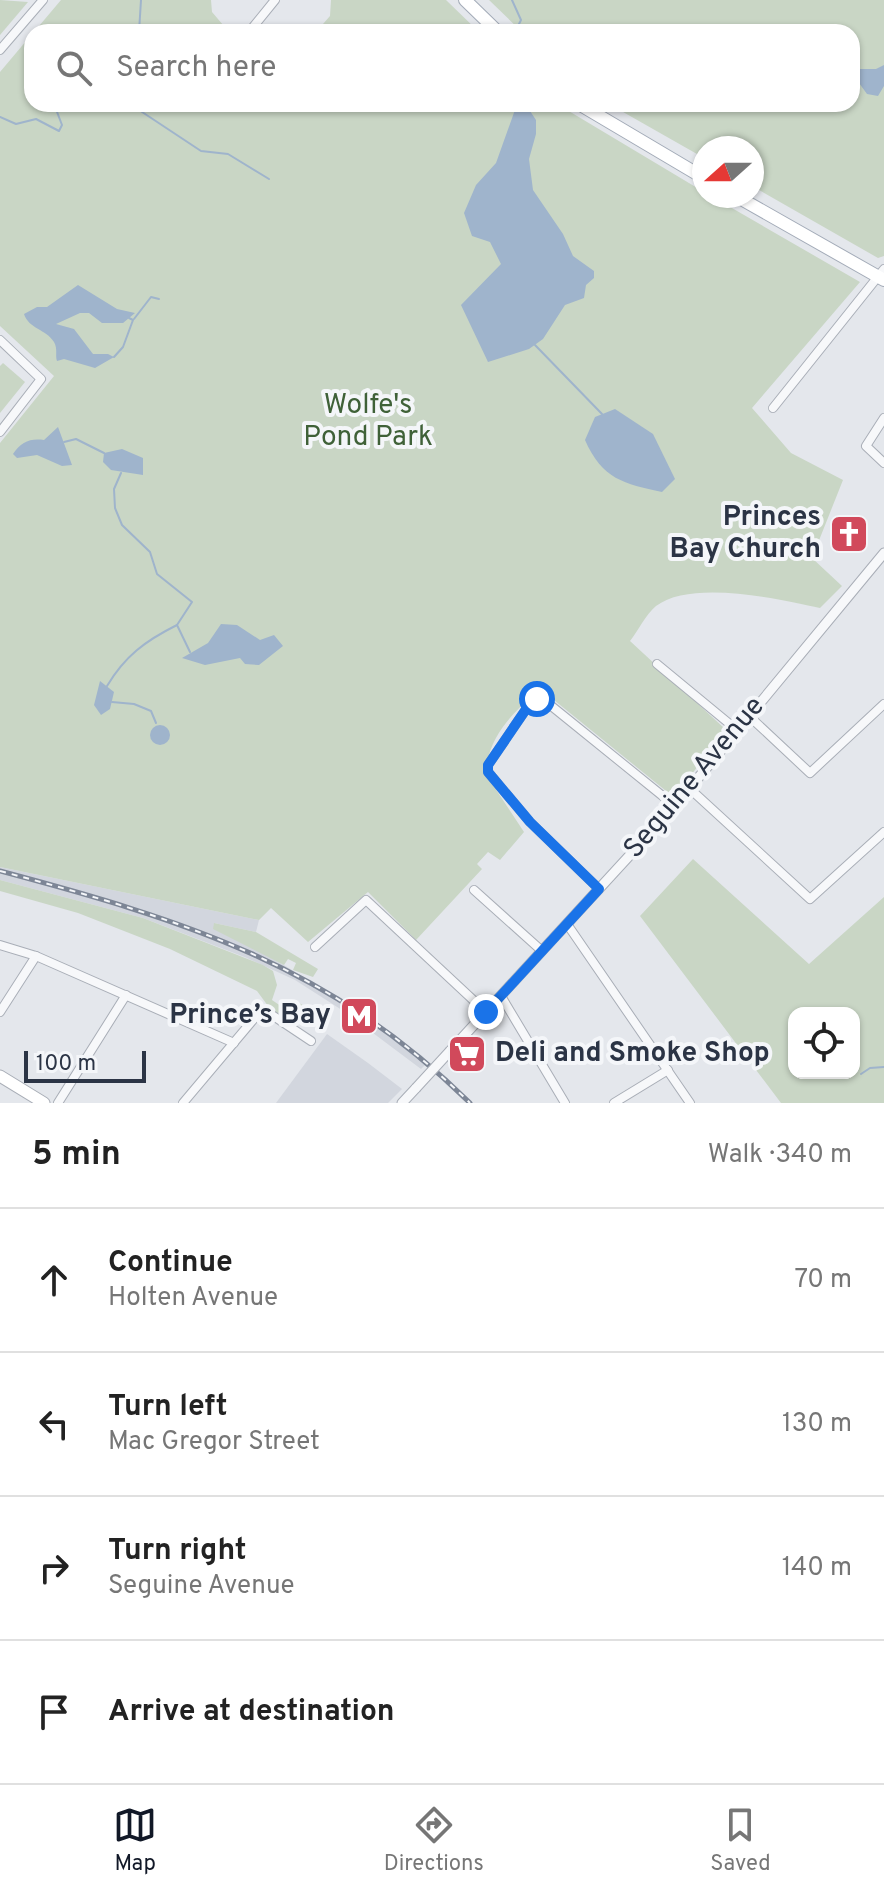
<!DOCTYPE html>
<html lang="en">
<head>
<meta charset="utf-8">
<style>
	body { margin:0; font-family:Overpass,sans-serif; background:#f6f6f6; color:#222 }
	.controls { position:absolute; right:24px; bottom:24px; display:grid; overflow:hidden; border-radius:16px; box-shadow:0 2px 6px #0004 }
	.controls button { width:72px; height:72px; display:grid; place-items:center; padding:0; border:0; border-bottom:2px solid #e0e0e0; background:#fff; color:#222; font:40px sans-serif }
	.compass { position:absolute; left:692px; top:136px; width:72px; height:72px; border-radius:50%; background:#fff; box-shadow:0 2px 6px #0004; rotate:249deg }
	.scale { position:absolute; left:24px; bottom:20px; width:122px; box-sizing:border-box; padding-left:8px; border:4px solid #2b3445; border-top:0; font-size:22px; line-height:28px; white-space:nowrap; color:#2b3445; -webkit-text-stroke:6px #f4f6f9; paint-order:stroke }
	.stop { position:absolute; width:24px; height:24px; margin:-18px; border:6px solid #1a73e8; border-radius:50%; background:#fff }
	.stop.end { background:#1a73e8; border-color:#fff; box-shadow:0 2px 8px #0008 }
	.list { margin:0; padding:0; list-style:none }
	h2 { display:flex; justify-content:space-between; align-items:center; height:104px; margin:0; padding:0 32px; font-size:34px }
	h2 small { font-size:26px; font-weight:400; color:#767676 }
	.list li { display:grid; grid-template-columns:52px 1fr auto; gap:24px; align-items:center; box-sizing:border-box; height:144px; padding:0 32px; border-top:2px solid #e0e0e0 }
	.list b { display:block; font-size:30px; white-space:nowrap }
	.list p { margin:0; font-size:26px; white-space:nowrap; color:#767676 }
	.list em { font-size:26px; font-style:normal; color:#767676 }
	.icon { flex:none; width:44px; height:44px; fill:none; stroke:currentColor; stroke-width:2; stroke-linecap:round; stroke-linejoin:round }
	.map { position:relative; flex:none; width:884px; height:1103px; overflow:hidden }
	.search { position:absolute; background:#fff; box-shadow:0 2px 6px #0004; left:24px; right:24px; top:24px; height:88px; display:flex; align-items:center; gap:20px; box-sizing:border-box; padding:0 28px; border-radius:24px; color:#767676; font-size:30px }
	.sheet { height:680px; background:#fff }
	nav { display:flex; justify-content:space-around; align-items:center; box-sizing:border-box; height:112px; border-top:2px solid #e0e0e0; background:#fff; font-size:22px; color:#767676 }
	nav a { display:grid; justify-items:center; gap:4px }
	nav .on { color:#111827 }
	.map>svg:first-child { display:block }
	.built { fill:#d2d6de }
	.green { fill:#c9d6c5; fill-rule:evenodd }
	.water { fill:#9fb4cc }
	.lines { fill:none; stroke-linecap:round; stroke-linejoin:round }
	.stream { stroke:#9fb4cc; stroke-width:2 }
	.minor-casing { stroke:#a9aeb7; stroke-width:10 }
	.tertiary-casing { stroke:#a9aeb7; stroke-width:11 }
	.secondary-casing { stroke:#a9aeb7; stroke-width:13 }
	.primary-casing { stroke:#a3abb8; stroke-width:14 }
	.minor { stroke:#f7f8fa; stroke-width:8 }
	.tertiary { stroke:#f7f8fa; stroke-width:9 }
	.secondary { stroke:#fff; stroke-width:11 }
	.primary { stroke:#fff; stroke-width:12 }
	.rail-casing { stroke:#7d8696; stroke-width:5 }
	.rail { stroke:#f4f6f9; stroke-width:2; stroke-dasharray:6; stroke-linecap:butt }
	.tertiary-bridge-casing { stroke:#a9aeb7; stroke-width:11; stroke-linecap:butt }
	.tertiary-bridge { stroke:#f7f8fa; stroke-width:9 }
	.route { stroke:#1a73e8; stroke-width:10 }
	.labels { text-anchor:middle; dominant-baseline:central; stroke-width:8; stroke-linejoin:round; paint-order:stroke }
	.park-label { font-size:28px; fill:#3f6138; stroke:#f4f6f9 }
	.poi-label { font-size:28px; font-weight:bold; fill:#2b3445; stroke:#f4f6f9; text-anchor:end }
	.street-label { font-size:28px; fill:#2b3445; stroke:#f4f6f9 }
</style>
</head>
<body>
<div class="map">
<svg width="884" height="1103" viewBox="0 0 884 1103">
	<rect width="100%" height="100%" fill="#e4e7ec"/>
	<g class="built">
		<path d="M 0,867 L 259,920 L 256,932 L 214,923 L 355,1008 L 428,1062 L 421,1069 L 345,1012 L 295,980 L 247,958 L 143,918 L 0,880 Z"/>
		<path d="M 327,1034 L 368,1063 L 402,1089 L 388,1103 L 276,1103 Z"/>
	</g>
	<g class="green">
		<path d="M 0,0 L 28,2 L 0,35 Z"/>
		<path d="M 61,0 L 211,0 L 212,12 L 229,32 L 34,32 Z"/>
		<path d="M 331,0 L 446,0 L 479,32 L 316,32 L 330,16 Z"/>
		<path d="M 489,0 L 884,0 L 884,256 L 878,258 L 752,186 L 752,148 L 704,148 L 704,158 L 609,104 L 852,104 L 852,32 L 522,32 Z"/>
		<path d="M 32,34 L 32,104 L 557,104 L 704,192 L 704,196 L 711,196 L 860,282 L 752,408 L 791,453 L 843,480 L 812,558 L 842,586 L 820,608 C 780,599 691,579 656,606 C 646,614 638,631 630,641 L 724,728 L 725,732 L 676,794 L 671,795 L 549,696 L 534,694 C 508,718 490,736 485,773 L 524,832 L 500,860 L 488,852 L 477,864 L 482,869 L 416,940 L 368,892 L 308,942 L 271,908 L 259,920 L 0,867 L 0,443 L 54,376 L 0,326 L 0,72 Z"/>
		<path d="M 3,363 L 25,382 L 0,413 L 0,366 Z"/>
		<path d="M 693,859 L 809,964 L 884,897 L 884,1103 L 781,1103 L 640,916 ZM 794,1013 L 854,1013 L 854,1073 L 794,1073 Z"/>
		<path d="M 0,880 L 143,918 L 263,965 L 273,971 L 277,985 L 272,1000 L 288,1011 L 292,1020 L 271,1010 L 257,991 L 170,949 L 78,913 L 0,891 Z"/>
		<path d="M 214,923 L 256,932 L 318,969 L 313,977 L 293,970 L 296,963 L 288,959 L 284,965 L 213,929 Z"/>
		<path d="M 296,1001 L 317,1014 L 311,1024 L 290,1011 Z"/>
	</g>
	<g class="water">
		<path d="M 884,65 L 884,86 L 878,96 L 867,94 L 854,76 L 857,69 L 876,69 Z"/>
		<path d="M 526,105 L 536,120 L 536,134 L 529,159 L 533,190 L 563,234 L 573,256 L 594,271 L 594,278 L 586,285 L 584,298 L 565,305 L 543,339 L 529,349 L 488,362 L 461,305 L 501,264 L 490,242 L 472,236 L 464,213 L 476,185 L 496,163 L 516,107 Z"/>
		<path d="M 78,285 L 117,309 L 135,313 L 123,323 L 102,323 L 89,313 L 80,313 L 56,324 L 74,329 L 93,354 L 108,354 L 114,357 L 95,368 L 64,359 L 57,361 C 55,356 58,349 54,342 C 46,329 29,329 24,314 L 37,307 L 47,307 Z"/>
		<path d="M 615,409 L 653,434 L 675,479 L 662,492 C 624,484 602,479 585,440 L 595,417 Z"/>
		<path d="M 58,427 L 72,465 L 62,466 L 37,455 L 17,458 L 13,454 C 21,442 30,438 44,440 Z"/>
		<path d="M 122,449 L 143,458 L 143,475 L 111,470 L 103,462 L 104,453 Z"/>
		<path d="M 221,624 L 237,625 L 260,640 L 274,635 L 283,646 L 259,665 L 245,664 L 240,658 L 205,665 L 182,658 L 208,643 Z"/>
		<path d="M 100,681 L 114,692 L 110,709 L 101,715 L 94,705 Z"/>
		<circle cx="160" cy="735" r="10"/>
	</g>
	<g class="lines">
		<g class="stream">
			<path d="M 512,0 L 521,20 L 518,26"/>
			<path d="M 139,32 L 141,0"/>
			<path d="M 130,104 L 201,151 L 228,154 L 269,179"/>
			<path d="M 0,117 L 16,124 L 36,119 L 59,131 L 62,125 L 54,104"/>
			<path d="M 134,319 L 151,297 L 159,299"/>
			<path d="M 535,345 L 602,414"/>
			<path d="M 114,357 L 123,347 L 133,320 L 129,318"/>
			<path d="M 64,442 L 76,439 L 104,453"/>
			<path d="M 121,473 L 114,489 L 115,508 L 122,525 L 150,552 L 157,574 L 192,602 L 177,625 L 190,652"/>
			<path d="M 107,686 C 125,656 145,641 177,625"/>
			<path d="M 112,702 L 134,704 L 151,711 L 156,723"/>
			<path d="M 861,1074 L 870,1068 L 884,1067"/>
		</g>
		<g class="minor-casing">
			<g id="minor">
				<path d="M 249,32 L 275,0"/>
				<path d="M 0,50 L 43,0"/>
				<path d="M 0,340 L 41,379 L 0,432"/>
				<path d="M 773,408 L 884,269"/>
				<path d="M 884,418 L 866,446 L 884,463"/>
				<path d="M 657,664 L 737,730"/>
				<path d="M 749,716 L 810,773 L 884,704"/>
				<path d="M 689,788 L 810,899 L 884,832"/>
				<path d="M 599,889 L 530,822 L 488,772 L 488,765 L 531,702 L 544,700 L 675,806"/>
				<path d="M 474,890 L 542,951"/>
				<path d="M 567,924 L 690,1103"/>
				<path d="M 0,945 L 36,956 L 234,1043"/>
				<path d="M 315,947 L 366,900 L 486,1012"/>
				<path d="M 501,996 L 565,1103"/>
				<path d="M 0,1012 L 36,956"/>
				<path d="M 58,1103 L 126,995"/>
				<path d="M 183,1103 L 258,1014 L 269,1013 L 311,1041"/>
				<path d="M 614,1103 L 668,1070"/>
			</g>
		</g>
		<g class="tertiary-casing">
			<g id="tertiary">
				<path d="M 450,1051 L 675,806 L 884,553"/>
				<path d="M 402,1103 L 416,1088"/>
			</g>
		</g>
		<g class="secondary-casing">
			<path id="secondary" d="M 0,1076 L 44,1103"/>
		</g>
		<g class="primary-casing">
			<g id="primary">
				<path d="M 465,0 L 498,32"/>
				<path d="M 579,104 L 704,178"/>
				<path d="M 736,196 L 884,280"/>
			</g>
		</g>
		<use href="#minor" class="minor"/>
		<use href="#tertiary" class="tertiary"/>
		<use href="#secondary" class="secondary"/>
		<use href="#primary" class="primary"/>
		<g class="rail-casing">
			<path id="rail" d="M 0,871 C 184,920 330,965 470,1103"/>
		</g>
		<use href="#rail" class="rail"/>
		<g class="tertiary-bridge-casing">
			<path id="tertiary-bridge" d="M 416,1088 L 450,1051"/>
		</g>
		<use href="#tertiary-bridge" class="tertiary-bridge"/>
	</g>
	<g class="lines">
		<path class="route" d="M 486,1012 L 599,889 L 530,822 L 488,772 L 488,765 L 531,702 L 537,699"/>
	</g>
	<defs>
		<g id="church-square" transform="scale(2)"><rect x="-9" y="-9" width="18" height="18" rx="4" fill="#d1495b" stroke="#f4f6f9"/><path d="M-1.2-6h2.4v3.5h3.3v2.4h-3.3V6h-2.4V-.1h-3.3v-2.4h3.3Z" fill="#fff"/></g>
		<g id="metro-square" transform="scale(2)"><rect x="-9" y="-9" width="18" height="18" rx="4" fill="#d1495b" stroke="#f4f6f9"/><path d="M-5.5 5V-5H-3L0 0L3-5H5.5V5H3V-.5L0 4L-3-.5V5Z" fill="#fff"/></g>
		<g id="supermarket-square" transform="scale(2)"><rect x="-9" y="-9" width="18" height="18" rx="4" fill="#d1495b" stroke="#f4f6f9"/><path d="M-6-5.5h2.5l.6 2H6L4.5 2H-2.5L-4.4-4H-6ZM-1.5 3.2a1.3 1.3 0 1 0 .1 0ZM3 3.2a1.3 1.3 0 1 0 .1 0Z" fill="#fff"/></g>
	</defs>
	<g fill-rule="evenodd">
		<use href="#church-square" x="849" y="534"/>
		<use href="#metro-square" x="359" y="1016"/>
		<use href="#supermarket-square" x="467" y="1054"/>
	</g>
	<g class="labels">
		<g class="park-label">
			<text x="368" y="406">Wolfe's<tspan x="368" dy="32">Pond Park</tspan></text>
		</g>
		<g class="poi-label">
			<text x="821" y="518">Princes<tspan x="821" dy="32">Bay Church</tspan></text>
			<text x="331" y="1016">Prince’s Bay</text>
			<text x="495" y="1054" text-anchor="start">Deli and Smoke Shop</text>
		</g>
		<g class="street-label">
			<text transform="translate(695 778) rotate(-50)">Seguine Avenue</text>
		</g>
	</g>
</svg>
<div class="controls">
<button><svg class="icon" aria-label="locate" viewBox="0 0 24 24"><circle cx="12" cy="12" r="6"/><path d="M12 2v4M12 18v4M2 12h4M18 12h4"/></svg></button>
</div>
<svg class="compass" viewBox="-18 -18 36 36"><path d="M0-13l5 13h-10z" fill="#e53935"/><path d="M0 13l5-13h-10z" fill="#767676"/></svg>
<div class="scale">100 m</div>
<div class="stop" style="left:537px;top:699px"></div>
<div class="stop end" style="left:486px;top:1012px"></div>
<div class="search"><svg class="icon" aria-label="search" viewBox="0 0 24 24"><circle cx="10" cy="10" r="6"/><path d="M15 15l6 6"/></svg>Search here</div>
</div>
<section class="sheet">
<h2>5 min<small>Walk · 340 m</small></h2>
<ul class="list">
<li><svg class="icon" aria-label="ahead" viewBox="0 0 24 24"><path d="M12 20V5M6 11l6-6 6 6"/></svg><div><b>Continue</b><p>Holten Avenue</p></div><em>70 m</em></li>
<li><svg class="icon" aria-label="left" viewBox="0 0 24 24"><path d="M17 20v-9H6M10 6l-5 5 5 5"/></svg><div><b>Turn left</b><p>Mac Gregor Street</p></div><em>130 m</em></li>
<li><svg class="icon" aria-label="right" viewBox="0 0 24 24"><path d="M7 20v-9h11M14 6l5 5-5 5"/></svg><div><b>Turn right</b><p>Seguine Avenue</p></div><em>140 m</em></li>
<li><svg class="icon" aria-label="arrive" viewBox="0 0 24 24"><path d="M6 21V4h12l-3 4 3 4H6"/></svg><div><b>Arrive at destination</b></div></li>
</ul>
</section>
<nav>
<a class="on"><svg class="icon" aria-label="map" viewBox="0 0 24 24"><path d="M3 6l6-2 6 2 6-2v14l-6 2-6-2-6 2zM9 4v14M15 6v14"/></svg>Map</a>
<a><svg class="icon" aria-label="directions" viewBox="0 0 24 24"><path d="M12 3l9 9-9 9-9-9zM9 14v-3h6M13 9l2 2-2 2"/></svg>Directions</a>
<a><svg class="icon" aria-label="saved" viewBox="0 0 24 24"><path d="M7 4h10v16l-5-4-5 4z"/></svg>Saved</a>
</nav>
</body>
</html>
